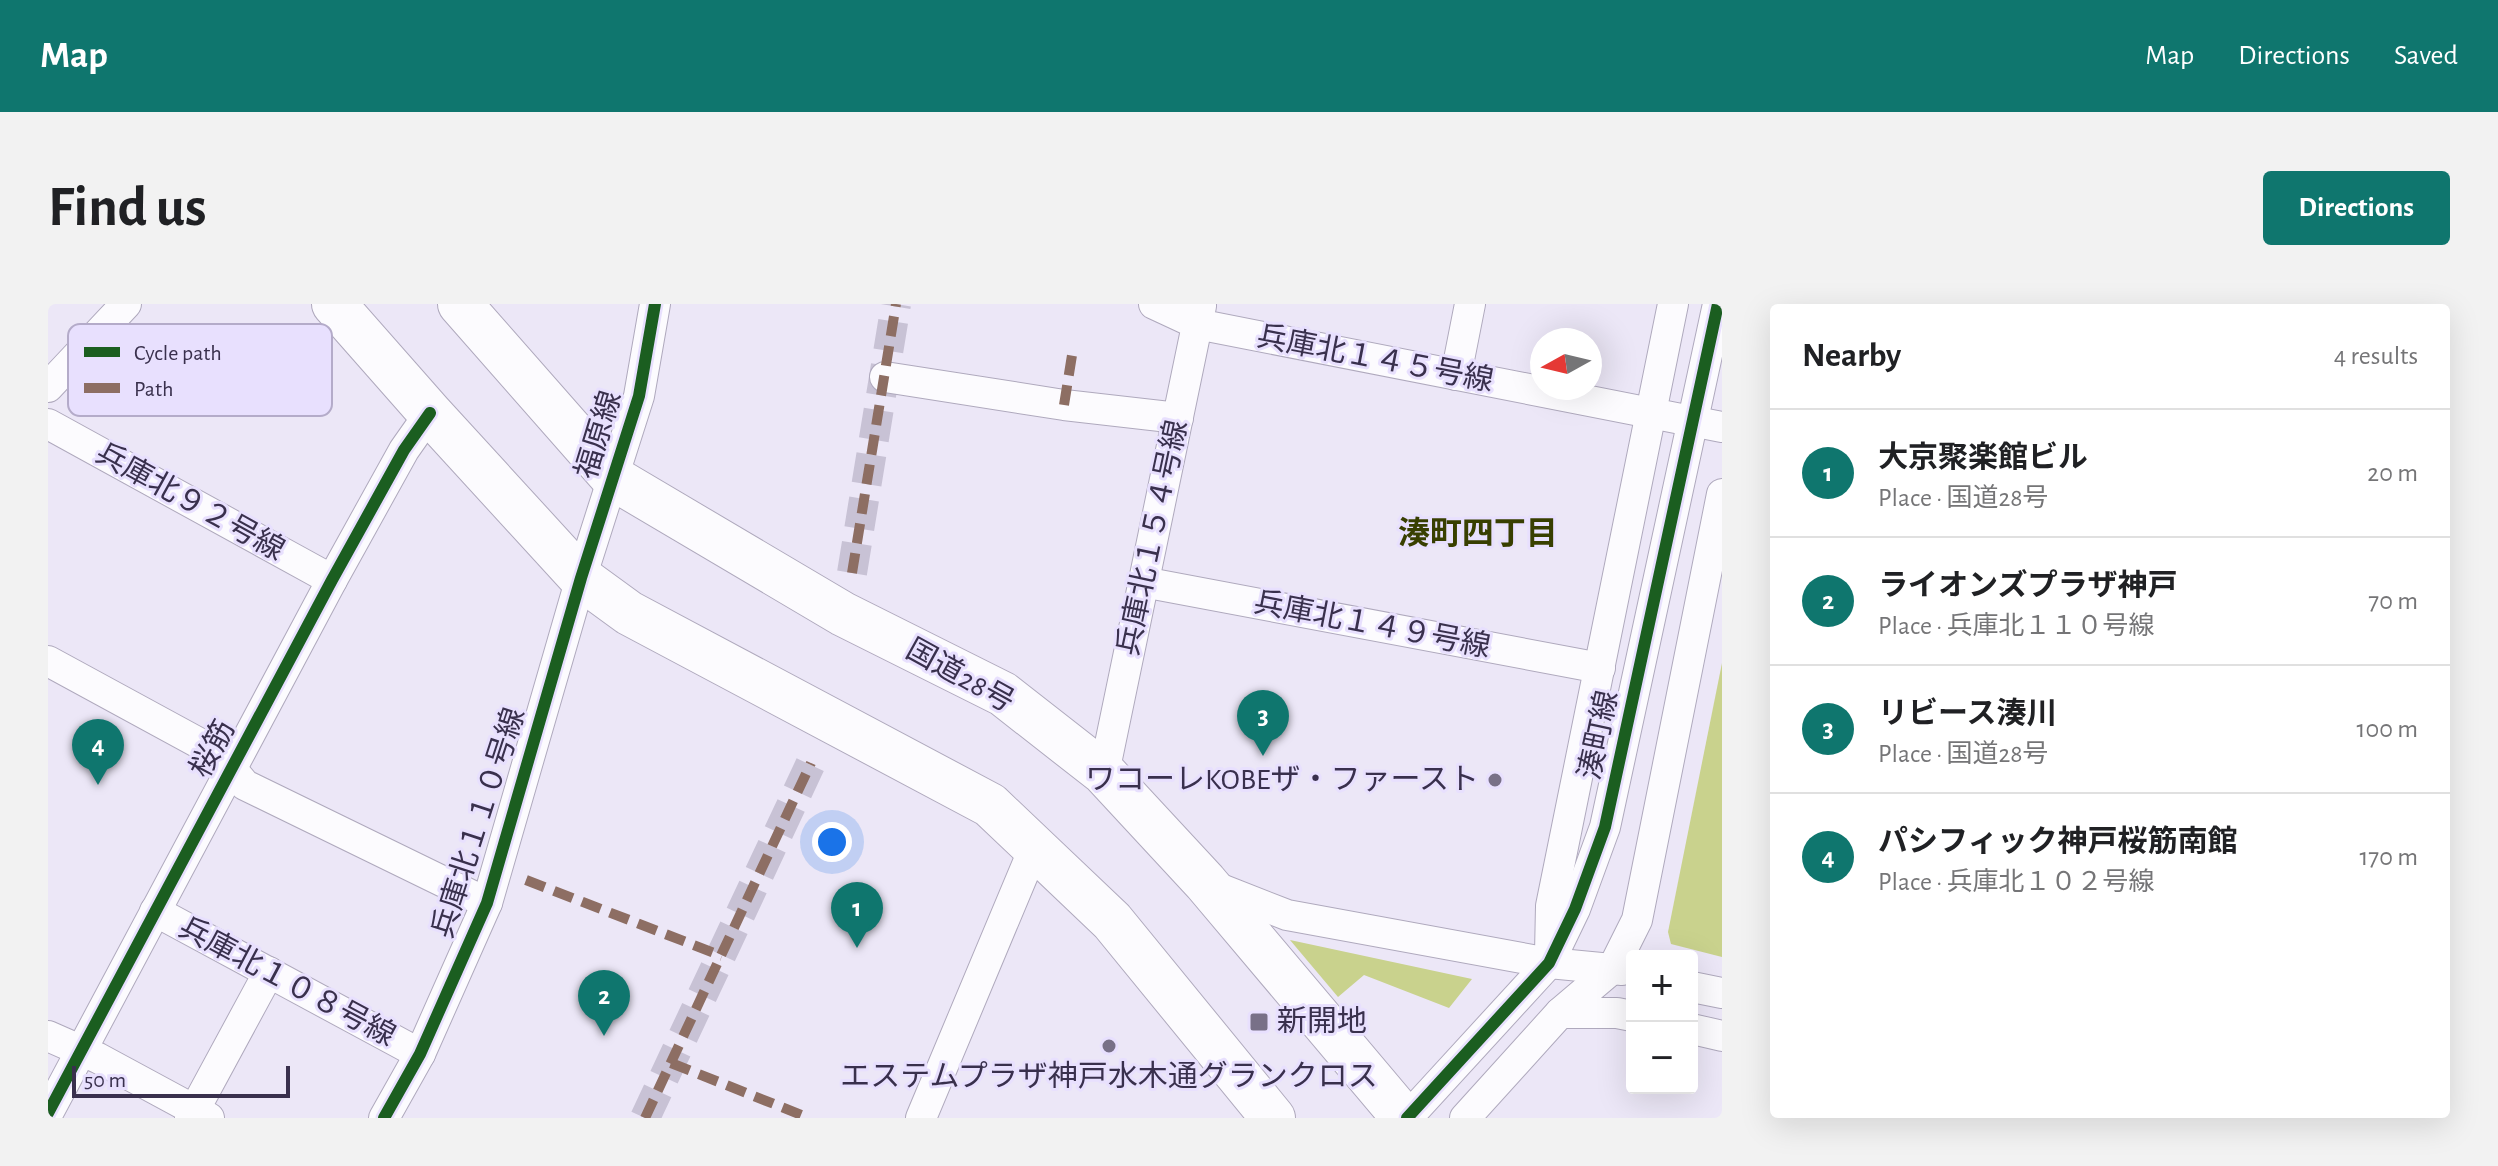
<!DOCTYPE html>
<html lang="en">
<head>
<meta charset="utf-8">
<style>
	body { margin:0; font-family:"Alegreya Sans","Noto Sans JP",sans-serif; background:#f2f2f2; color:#202124 }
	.controls { position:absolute; right:24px; bottom:24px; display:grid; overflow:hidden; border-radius:8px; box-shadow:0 8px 32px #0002 }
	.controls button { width:72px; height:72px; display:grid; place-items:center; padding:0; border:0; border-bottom:2px solid #e0e0e0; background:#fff; color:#202124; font:40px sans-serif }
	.compass { position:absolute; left:1482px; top:24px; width:72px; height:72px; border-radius:50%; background:#fff; box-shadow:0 8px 32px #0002; rotate:262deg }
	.scale { position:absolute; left:24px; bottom:20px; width:218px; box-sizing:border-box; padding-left:8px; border:4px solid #39304d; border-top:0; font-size:22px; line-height:28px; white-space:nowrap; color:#39304d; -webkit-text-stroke:6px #e8e0fe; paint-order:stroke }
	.you { position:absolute; left:784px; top:538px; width:28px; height:28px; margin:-20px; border:6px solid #fff; border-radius:50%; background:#1a73e8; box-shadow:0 0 0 12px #1a73e833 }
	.badge { display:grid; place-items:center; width:52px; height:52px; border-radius:50%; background:#0f766e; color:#fff; font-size:26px; font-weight:700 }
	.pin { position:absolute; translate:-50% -66px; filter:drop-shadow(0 2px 4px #0008) }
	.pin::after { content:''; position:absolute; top:42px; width:28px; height:24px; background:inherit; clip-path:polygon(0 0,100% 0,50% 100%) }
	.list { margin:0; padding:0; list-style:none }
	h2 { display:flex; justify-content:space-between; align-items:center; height:104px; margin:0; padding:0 32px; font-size:34px }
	h2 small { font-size:26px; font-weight:400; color:#757577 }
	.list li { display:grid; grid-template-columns:52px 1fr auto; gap:24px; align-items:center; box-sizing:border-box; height:128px; padding:0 32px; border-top:2px solid #e0e0e0 }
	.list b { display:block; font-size:30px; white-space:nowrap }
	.list p { margin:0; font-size:26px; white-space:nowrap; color:#757577 }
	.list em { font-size:26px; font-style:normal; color:#757577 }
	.map { position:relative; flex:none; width:1674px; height:814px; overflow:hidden; border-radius:8px }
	header { display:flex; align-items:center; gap:48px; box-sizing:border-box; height:112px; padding:0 40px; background:#0f766e; color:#fff }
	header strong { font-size:38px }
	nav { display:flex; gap:44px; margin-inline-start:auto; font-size:28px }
	.intro { display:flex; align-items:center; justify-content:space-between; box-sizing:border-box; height:192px; padding:0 48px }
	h1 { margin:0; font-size:56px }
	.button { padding:20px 36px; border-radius:8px; background:#0f766e; color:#fff; font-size:28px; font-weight:700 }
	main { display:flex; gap:48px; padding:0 48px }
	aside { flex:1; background:#fff; border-radius:8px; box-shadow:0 8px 32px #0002 }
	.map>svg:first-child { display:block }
	.green { fill:#c9d28d }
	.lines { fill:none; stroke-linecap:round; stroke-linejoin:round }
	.minor-tunnel { stroke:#c8c2d5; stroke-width:30; stroke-dasharray:30 15; stroke-linecap:butt }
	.minor-casing { stroke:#afa9bd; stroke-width:32 }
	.highway-casing { stroke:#afa9bd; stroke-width:46 }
	.minor { stroke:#fcfbfe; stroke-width:30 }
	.highway { stroke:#fcfbfe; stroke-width:44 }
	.quiet { stroke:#8d6e63; stroke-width:10; stroke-dasharray:20 10; stroke-linecap:butt }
	.cycleway-casing { stroke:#e8e0fe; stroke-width:17 }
	.cycleway { stroke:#1b5e20; stroke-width:12 }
	.poi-dot { fill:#787088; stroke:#e8e0fe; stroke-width:3 }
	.labels { text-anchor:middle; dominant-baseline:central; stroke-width:6; stroke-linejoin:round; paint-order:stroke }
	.street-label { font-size:30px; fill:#39304d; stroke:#e8e0fe }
	.poi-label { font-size:30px; fill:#39304d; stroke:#e8e0fe; text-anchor:end }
	.neighbourhood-label { font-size:32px; font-weight:bold; fill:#383f01; stroke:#e8e0fe }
	.key { fill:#e8e0fe; stroke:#b4abc9; stroke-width:2 }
	.key-label { font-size:22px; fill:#39304d }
</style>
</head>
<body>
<header>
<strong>Map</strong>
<nav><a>Map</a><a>Directions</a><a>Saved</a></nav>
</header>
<div class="intro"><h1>Find us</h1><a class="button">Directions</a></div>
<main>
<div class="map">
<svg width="1674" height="814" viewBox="0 0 1674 814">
	<rect width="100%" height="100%" fill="#ece7f7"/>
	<g class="green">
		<path d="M 1674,359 L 1674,653 L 1623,640 L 1620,628 Z"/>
		<path d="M 1242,636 L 1424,675 L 1401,704 L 1316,671 L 1290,693 Z"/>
	</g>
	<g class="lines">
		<g class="minor-tunnel">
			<path d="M 804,269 L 848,0"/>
			<path d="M 597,814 L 763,459"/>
		</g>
		<g class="minor-casing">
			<g id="minor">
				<path d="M 1106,0 L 1149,20 L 1674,123"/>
				<path d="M 1408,71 L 1422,0"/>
				<path d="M 837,73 L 1016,101 L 1130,114"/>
				<path d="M 0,83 L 78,0"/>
				<path d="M 0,120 L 284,276"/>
				<path d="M 1095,278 L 1552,364"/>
				<path d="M 0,357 L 171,450 L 197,481 L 439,599"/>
				<path d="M 1056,469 L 1153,2"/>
				<path d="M 1165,582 L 1239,611 L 1501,659 L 1574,666"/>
				<path d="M 107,607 L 372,750"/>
				<path d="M 1502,649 L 1503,602 L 1625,0"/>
				<path d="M 1644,683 L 1674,689"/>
				<path d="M 1512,709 L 1569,709 L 1584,712"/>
				<path d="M 1644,725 L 1674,732"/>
				<path d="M 0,732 L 50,754 L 161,814"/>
				<path d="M 0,809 L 284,276 L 356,146 L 382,109"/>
				<path d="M 142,814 L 221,668"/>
				<path d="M 336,814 L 372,750 L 439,599 L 533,274 L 591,92 L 607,0"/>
				<path d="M 873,814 L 987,542"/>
				<path d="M 1359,814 L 1501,659 L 1527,605 L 1557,523 L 1670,0"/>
				<path d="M 1417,814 L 1512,709 L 1565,664 L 1589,616 L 1674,190"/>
			</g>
		</g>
		<g class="highway-casing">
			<g id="highway">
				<path d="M 286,0 L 382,109 L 533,274 L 581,309 L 942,501 L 1064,617 L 1225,814"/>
				<path d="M 412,0 L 565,174 L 795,310 L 955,390 L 1056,469 L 1157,578 L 1356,814"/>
			</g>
		</g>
		<use href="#minor" class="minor"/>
		<use href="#highway" class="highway"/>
		<g class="quiet">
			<path d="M 1016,101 L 1025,45"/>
			<path d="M 804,269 L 848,0"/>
			<path d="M 478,576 L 674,652"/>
			<path d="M 623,759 L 761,814"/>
			<path d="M 597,814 L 763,459"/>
		</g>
		<g class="cycleway-casing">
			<g id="cycleway">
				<path d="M 0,809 L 284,276 L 356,146 L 382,109"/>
				<path d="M 336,814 L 372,750 L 439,599 L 533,274 L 591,92 L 607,0"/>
				<path d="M 1359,814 L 1501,659 L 1527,605 L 1557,523 L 1670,0"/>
			</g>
		</g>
		<use href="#cycleway" class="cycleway"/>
	</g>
	<g class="poi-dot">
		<circle cx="1447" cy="476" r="8"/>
		<rect x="1201" y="708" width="20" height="20" rx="4"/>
		<circle cx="1061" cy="742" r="8"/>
	</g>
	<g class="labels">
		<g class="street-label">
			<text transform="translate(1327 55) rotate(11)">兵庫北１４５号線</text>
			<text transform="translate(551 131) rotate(-73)">福原線</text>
			<text transform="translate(142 198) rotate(29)">兵庫北９２号線</text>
			<text transform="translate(1105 234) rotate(-78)">兵庫北１５４号線</text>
			<text transform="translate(1324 321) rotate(11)">兵庫北１４９号線</text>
			<text transform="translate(912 372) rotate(29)">国道28号</text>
			<text transform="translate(1551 431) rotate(-78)">湊町線</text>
			<text transform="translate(165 445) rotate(-62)">桜筋</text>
			<text transform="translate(431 519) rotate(-72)">兵庫北１１０号線</text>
			<text transform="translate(239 678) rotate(28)">兵庫北１０８号線</text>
		</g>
		<g class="poi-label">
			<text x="1431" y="476">ワコーレKOBEザ・ファースト</text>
			<text x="1229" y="718" text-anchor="start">新開地</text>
			<text x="1061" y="773" text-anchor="middle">エステムプラザ神戸水木通グランクロス</text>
		</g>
		<g class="neighbourhood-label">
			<text x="1430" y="230">湊町四丁目</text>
		</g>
	</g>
	<rect x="20" y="20" width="264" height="92" rx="12" class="key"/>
	<rect x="36" y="43" width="36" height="10" fill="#1b5e20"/>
	<rect x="36" y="79" width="36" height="10" fill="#8d6e63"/>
	<g class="key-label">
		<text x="86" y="56">Cycle path</text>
		<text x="86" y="92">Path</text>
	</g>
</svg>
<div class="controls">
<button>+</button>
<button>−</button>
</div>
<svg class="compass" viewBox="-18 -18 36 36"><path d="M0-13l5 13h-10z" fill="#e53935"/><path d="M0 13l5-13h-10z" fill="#757577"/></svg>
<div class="scale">50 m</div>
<div class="you"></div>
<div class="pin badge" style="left:809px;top:644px">1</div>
<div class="pin badge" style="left:556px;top:732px">2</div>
<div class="pin badge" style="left:1215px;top:452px">3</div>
<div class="pin badge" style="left:50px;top:481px">4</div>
</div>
<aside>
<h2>Nearby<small>4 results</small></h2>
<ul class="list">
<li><span class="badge">1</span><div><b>大京聚楽館ビル</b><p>Place · 国道28号</p></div><em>20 m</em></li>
<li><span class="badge">2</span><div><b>ライオンズプラザ神戸</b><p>Place · 兵庫北１１０号線</p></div><em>70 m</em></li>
<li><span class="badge">3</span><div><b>リビース湊川</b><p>Place · 国道28号</p></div><em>100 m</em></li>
<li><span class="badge">4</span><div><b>パシフィック神戸桜筋南館</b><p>Place · 兵庫北１０２号線</p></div><em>170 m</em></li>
</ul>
</aside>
</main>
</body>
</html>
